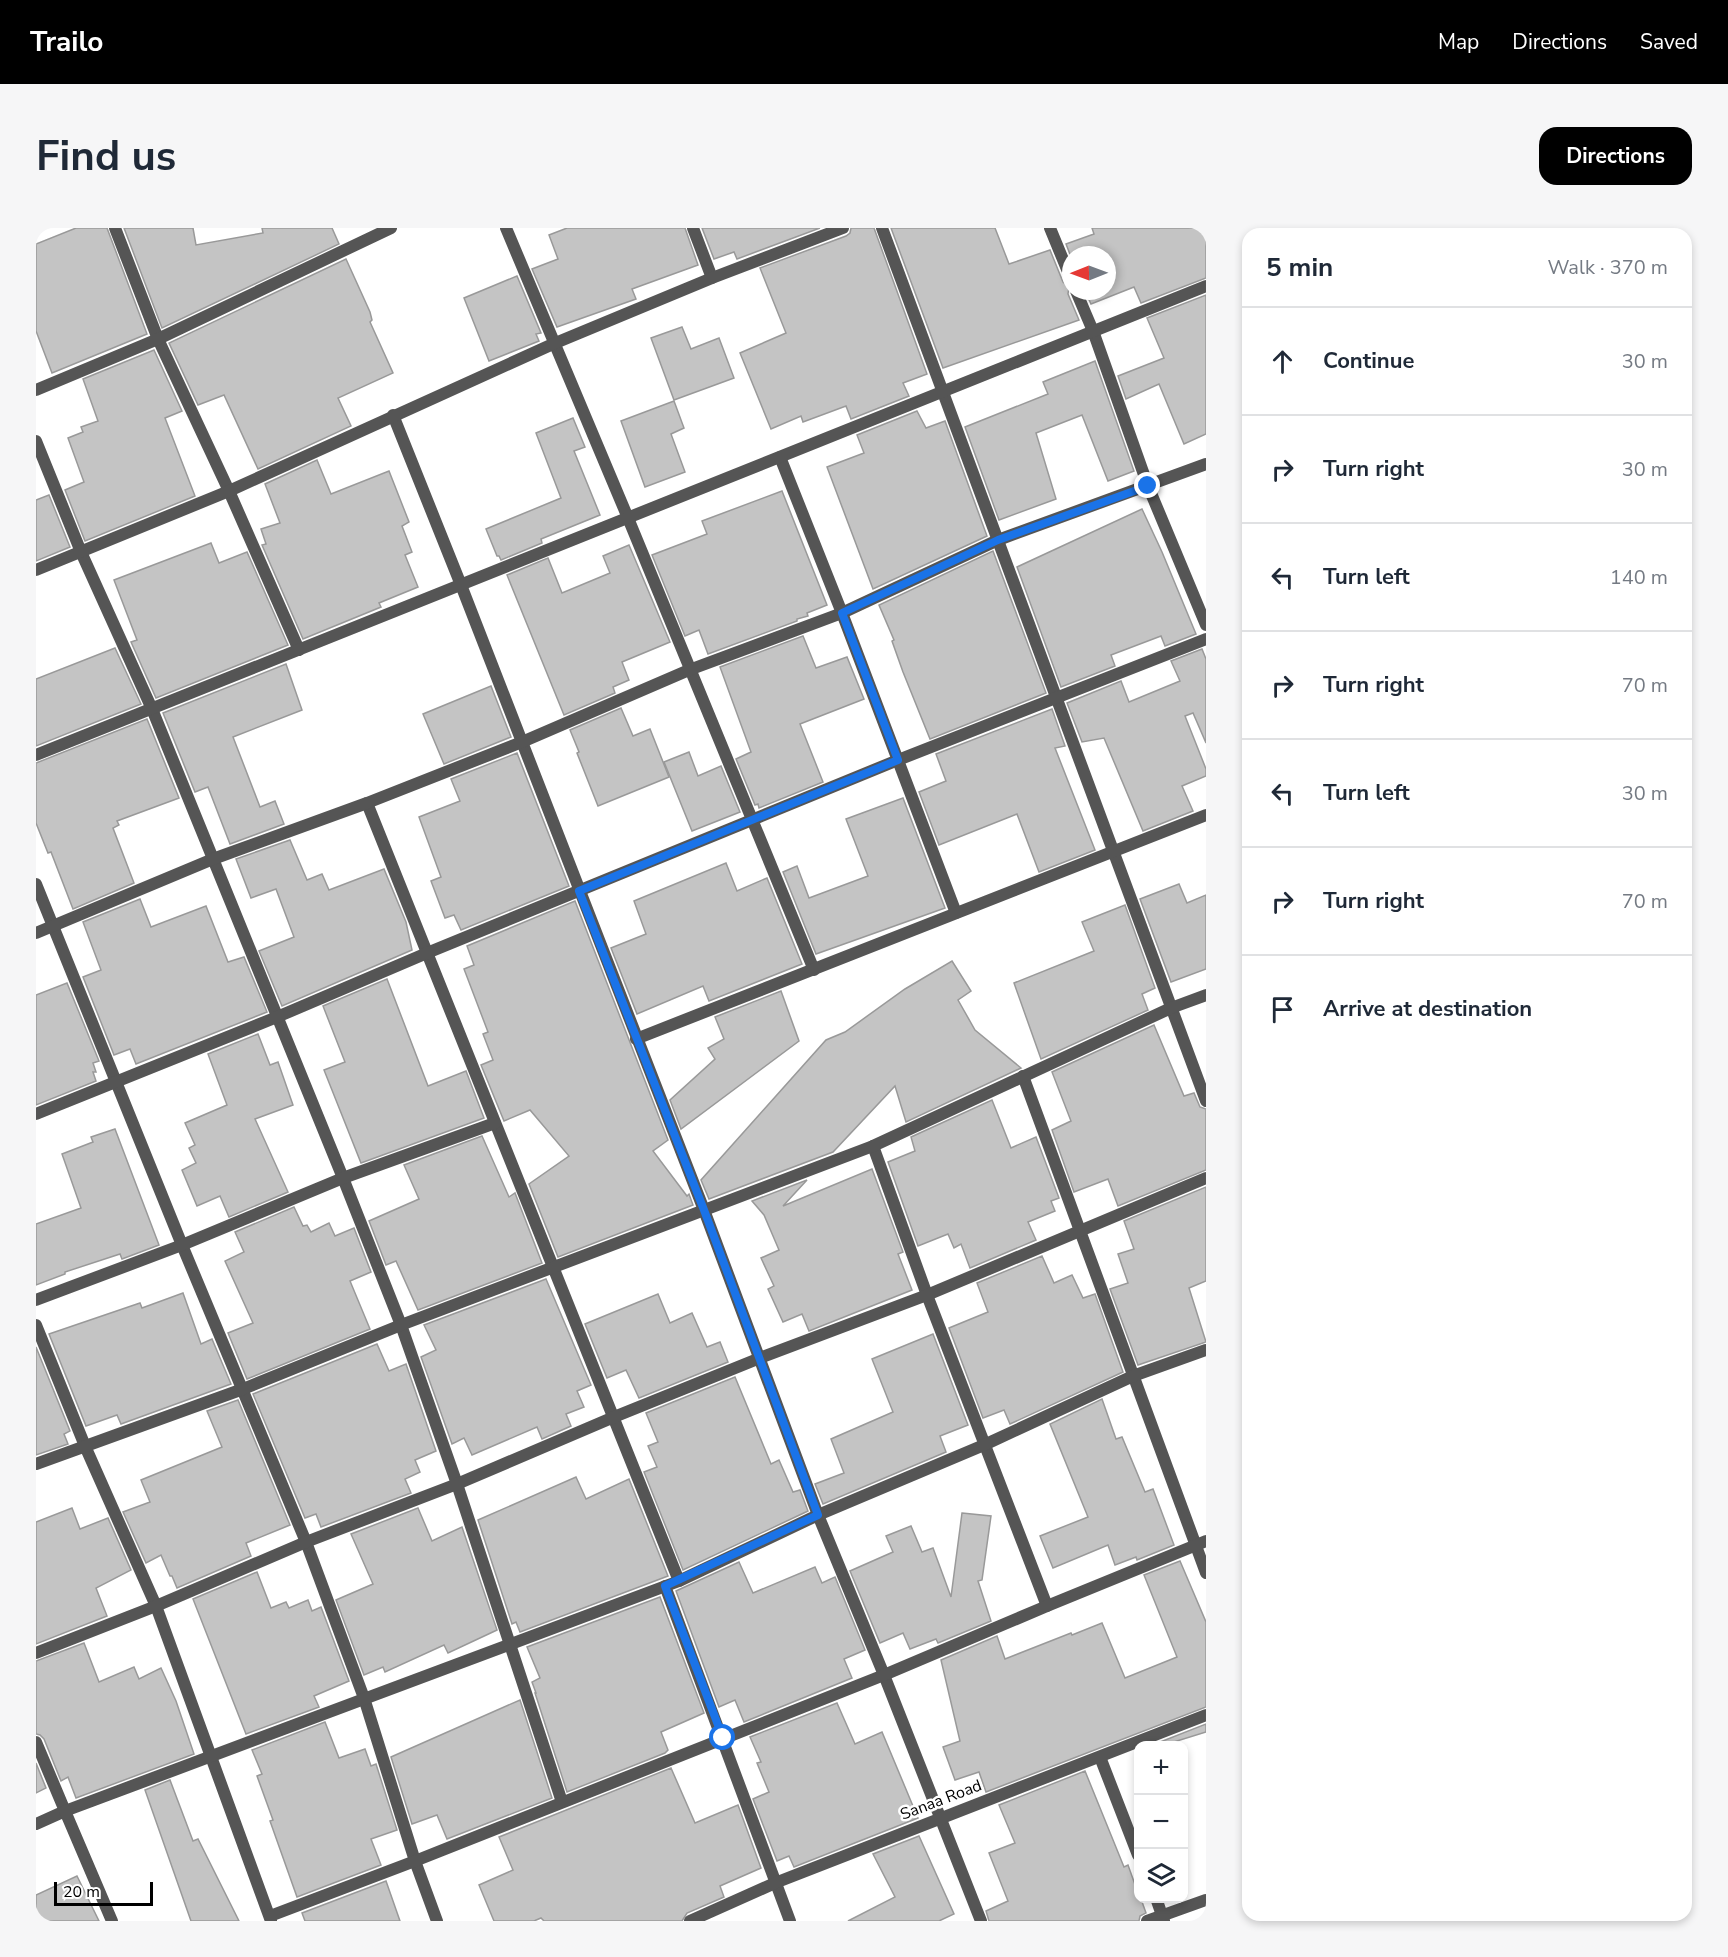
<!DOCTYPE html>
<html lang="en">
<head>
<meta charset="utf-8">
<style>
	body { margin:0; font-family:"Nunito Sans",sans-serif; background:#f6f6f7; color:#1f2937 }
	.controls { position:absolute; right:18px; bottom:18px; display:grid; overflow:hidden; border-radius:12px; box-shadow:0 3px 9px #0003 }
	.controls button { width:54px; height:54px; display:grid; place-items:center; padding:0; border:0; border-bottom:2px solid #e0e1e3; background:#fff; color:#1f2937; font:30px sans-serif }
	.compass { position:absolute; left:1026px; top:18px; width:54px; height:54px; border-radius:50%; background:#fff; box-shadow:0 3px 9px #0003; rotate:269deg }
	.scale { position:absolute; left:18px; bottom:15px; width:99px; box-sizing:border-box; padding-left:6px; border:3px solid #000; border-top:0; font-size:16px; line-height:21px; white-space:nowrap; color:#000; -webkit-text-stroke:4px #fff; paint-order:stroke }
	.stop { position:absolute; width:18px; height:18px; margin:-14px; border:4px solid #1a73e8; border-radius:50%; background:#fff }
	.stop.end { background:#1a73e8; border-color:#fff; box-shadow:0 2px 6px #0008 }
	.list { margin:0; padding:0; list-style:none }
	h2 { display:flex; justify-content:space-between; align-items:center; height:78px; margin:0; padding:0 24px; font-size:26px }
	h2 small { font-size:20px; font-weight:400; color:#747a83 }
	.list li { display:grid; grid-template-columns:39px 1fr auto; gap:18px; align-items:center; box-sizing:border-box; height:108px; padding:0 24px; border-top:2px solid #e0e1e3 }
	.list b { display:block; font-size:22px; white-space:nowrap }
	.list em { font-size:20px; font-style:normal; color:#747a83 }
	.icon { flex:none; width:33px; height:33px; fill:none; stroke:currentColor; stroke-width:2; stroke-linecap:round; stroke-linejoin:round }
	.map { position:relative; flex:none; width:1170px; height:1693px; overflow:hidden; border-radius:18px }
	header { display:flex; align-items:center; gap:36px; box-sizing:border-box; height:84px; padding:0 30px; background:#000; color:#fff }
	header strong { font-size:28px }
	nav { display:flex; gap:33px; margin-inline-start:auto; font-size:21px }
	.intro { display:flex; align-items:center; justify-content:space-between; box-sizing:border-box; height:144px; padding:0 36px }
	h1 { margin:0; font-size:42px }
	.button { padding:15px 27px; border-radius:18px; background:#000; color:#fff; font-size:21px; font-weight:700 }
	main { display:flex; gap:36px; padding:0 36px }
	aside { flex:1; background:#fff; border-radius:18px; box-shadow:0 3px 9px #0003 }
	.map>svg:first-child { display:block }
	.building { fill:#c4c4c4; stroke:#999; stroke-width:1.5 }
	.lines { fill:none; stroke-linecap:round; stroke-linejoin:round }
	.minor { stroke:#555; stroke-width:12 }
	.route { stroke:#1a73e8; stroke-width:8 }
	.labels { text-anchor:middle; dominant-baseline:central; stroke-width:5; stroke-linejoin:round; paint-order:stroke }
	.street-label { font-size:16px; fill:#000; stroke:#fff }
</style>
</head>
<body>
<header>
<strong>Trailo</strong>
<nav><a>Map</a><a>Directions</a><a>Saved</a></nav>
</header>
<div class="intro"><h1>Find us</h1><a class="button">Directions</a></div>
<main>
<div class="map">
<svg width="1170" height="1693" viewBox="0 0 1170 1693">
	<rect width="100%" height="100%" fill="#fff"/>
	<g class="building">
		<path d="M 40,0 L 71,0 L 111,106 L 16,145 L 0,103 L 0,16 Z"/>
		<path d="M 88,0 L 157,0 L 160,17 L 227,5 L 226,0 L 296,0 L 303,16 L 126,100 Z"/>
		<path d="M 531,0 L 649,0 L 662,37 L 596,61 L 600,71 L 521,99 L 496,41 L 522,31 L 513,7 Z"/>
		<path d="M 666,0 L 784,0 L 701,31 L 698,24 L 678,31 Z"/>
		<path d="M 815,0 L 838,0 L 891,146 L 867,155 L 873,168 L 815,191 L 810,178 L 767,194 L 765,188 L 735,201 L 704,125 L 750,105 L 724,40 L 810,8 L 814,5 Z"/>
		<path d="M 855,0 L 959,0 L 973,36 L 1014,22 L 1027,54 L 1033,59 L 1032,66 L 1043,92 L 907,140 Z"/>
		<path d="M 1056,0 L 1170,0 L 1170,50 L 1105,75 L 1098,59 L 1055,76 L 1049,63 L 1071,63 L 1071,27 L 1035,27 L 1035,29 L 1030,16 L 1058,6 Z"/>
		<path d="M 310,31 L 334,84 L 336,92 L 334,94 L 357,145 L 302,170 L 315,198 L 222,241 L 188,167 L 162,177 L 133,115 Z"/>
		<path d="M 481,48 L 505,105 L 500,106 L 503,113 L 453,133 L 428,70 Z"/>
		<path d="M 1170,67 L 1170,206 L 1148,216 L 1123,156 L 1090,171 L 1082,148 L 1128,130 L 1111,90 Z"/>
		<path d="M 646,99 L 655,121 L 683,110 L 698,150 L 638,172 L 615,110 Z"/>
		<path d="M 118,122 L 146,183 L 129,190 L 159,268 L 49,313 L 29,262 L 48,254 L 32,210 L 47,204 L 45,199 L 62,193 L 47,151 Z"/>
		<path d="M 1059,133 L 1098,243 L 1072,253 L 1046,187 L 1000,205 L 1020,271 L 963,292 L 929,199 L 1012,166 L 1007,154 Z"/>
		<path d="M 638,173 L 648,200 L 635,206 L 649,244 L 609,259 L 585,193 Z"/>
		<path d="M 881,183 L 890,200 L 909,193 L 951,308 L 837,361 L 791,239 L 828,225 L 821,207 Z"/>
		<path d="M 537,190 L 549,219 L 538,223 L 564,287 L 505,311 L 506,315 L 465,332 L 463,328 L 461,328 L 450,301 L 525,270 L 500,205 Z"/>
		<path d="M 281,232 L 295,266 L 353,243 L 373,294 L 366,298 L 376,324 L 369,327 L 382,359 L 343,375 L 345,379 L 267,411 L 226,317 L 230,316 L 225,301 L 244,295 L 229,256 Z"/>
		<path d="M 746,263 L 791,377 L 771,385 L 772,388 L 761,391 L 761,393 L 672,426 L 663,402 L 649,408 L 616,327 L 671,306 L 666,293 Z"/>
		<path d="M 13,267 L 34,319 L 0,333 L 0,272 Z"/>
		<path d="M 1106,281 L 1126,324 L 1160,406 L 1129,418 L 1125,408 L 1075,427 L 1079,438 L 1025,459 L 981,339 Z"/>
		<path d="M 175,315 L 183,335 L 211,324 L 252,417 L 120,470 L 95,414 L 101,412 L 78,352 Z"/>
		<path d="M 593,317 L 634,414 L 586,434 L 593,452 L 577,459 L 579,465 L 528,487 L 471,347 L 512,330 L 526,365 L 574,345 L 567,328 Z"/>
		<path d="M 957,323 L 1010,465 L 894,511 L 867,444 L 856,413 L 858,412 L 843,377 Z"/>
		<path d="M 767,408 L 780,440 L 811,429 L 828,471 L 764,496 L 787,554 L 723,580 L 722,576 L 719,577 L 700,531 L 715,524 L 684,439 Z"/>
		<path d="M 79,420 L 105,476 L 0,518 L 0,451 Z"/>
		<path d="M 1166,421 L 1170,431 L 1170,515 L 1157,485 L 1149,488 L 1170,541 L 1170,548 L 1146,558 L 1157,583 L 1107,603 L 1068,510 L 1046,514 L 1031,475 L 1085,453 L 1093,474 L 1144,453 L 1135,433 Z"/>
		<path d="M 250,436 L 266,482 L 197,509 L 224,579 L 239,573 L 248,596 L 194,616 L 172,559 L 159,564 L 127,485 Z"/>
		<path d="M 455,458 L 475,509 L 408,536 L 387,486 Z"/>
		<path d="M 585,480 L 597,508 L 614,501 L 633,549 L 562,578 L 541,525 L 543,524 L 534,502 Z"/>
		<path d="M 1016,481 L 1029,518 L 1019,520 L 1059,622 L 1003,644 L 981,586 L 903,617 L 883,564 L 910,553 L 900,526 Z"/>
		<path d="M 111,491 L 143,570 L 81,593 L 83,597 L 77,600 L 98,655 L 37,681 L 15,624 L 12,625 L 0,595 L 0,535 Z"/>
		<path d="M 653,524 L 662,548 L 685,538 L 704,584 L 656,603 L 628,534 Z"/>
		<path d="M 481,525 L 533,658 L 425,702 L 418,687 L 409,690 L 395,653 L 405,649 L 383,589 L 424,573 L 415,551 Z"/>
		<path d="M 867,570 L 909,680 L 780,726 L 747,644 L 761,638 L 773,670 L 832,648 L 810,591 Z"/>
		<path d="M 254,612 L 271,652 L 286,646 L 293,662 L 348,641 L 370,694 L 376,722 L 246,778 L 223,723 L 258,709 L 240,661 L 215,670 L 200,631 Z"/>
		<path d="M 690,635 L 701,663 L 731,650 L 766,736 L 673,773 L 667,758 L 601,786 L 575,720 L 610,706 L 598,673 Z"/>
		<path d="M 1143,656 L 1151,675 L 1170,667 L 1170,741 L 1135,754 L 1104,671 Z"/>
		<path d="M 104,671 L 115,699 L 170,678 L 192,734 L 208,729 L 231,784 L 100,836 L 94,821 L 78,827 L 47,749 L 65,742 L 47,694 Z"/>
		<path d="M 539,673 L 632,912 L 617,923 L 651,968 L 653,966 L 657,977 L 522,1029 L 493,956 L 533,928 L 494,882 L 468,893 L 445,837 L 457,832 L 447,806 L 452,804 L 428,741 L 438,737 L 431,718 Z"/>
		<path d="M 1089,677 L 1119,760 L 1106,766 L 1112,782 L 1005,831 L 978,755 L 1058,723 L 1046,694 Z"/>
		<path d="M 916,733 L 935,763 L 922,772 L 939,802 L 985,840 L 870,894 L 859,858 L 797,924 L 673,971 L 665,952 L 790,812 L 809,804 L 869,761 Z"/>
		<path d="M 351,751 L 392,858 L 430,843 L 448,890 L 325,935 L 288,842 L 309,834 L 287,778 Z"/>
		<path d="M 31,755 L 63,833 L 57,835 L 60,844 L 57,844 L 60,853 L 0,877 L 0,767 Z"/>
		<path d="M 745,763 L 763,813 L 645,901 L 634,872 L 679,831 L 672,820 L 688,811 L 679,789 Z"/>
		<path d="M 1118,797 L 1148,868 L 1158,865 L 1164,879 L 1170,881 L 1170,942 L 1082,978 L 1072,951 L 1038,964 L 1016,902 L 1035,893 L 1016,844 Z"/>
		<path d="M 222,806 L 234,837 L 242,834 L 257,877 L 219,891 L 252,964 L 193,989 L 184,968 L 161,978 L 146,942 L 160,935 L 153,920 L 159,917 L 149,895 L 191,877 L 172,826 Z"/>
		<path d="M 956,872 L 975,920 L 1000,909 L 1023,970 L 1015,973 L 1019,983 L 992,994 L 1000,1012 L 934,1040 L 925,1016 L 918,1020 L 912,1006 L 882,1018 L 852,934 L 879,923 L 875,909 Z"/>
		<path d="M 79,901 L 123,1017 L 86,1031 L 84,1026 L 29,1044 L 29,1046 L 0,1057 L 0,996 L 45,980 L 26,926 L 57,914 L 55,909 Z"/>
		<path d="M 446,908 L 473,969 L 479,965 L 506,1035 L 382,1082 L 360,1033 L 350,1037 L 333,993 L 383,971 L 368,937 Z"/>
		<path d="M 836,941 L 867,1024 L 862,1026 L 876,1062 L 773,1103 L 766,1086 L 747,1094 L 732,1061 L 738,1058 L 725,1030 L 743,1022 L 728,987 L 716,973 L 771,952 L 747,978 Z"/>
		<path d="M 1170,959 L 1170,1053 L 1153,1060 L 1170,1114 L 1102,1137 L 1074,1061 L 1092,1055 L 1082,1026 L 1098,1021 L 1088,993 Z"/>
		<path d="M 258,979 L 267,998 L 271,997 L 275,1004 L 293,995 L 299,1008 L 318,1000 L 335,1044 L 314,1053 L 334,1101 L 211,1151 L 192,1105 L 217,1095 L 189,1033 L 208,1024 L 199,1004 Z"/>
		<path d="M 1006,1028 L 1018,1055 L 1036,1047 L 1047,1070 L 1059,1066 L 1087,1144 L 974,1196 L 968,1182 L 947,1190 L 913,1100 L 952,1084 L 941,1055 Z"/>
		<path d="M 510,1051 L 555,1157 L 541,1163 L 548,1179 L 530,1186 L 535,1198 L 506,1211 L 501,1199 L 436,1227 L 428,1210 L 416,1216 L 385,1129 L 400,1122 L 388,1097 Z"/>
		<path d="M 147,1065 L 165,1116 L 176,1111 L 195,1156 L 85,1196 L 81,1187 L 50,1198 L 13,1106 L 104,1075 L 106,1080 Z"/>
		<path d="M 622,1066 L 634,1095 L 656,1085 L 671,1119 L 684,1114 L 692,1134 L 603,1170 L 590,1142 L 571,1150 L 549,1096 Z"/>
		<path d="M 897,1106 L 932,1197 L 904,1208 L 910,1224 L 787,1276 L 779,1256 L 808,1245 L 795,1211 L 857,1184 L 836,1131 Z"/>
		<path d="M 341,1116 L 353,1143 L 370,1136 L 400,1223 L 379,1232 L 384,1244 L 369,1251 L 375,1265 L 285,1299 L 280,1286 L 269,1290 L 217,1166 Z"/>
		<path d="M 0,1119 L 34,1203 L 28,1206 L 32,1216 L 0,1227 Z"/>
		<path d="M 699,1149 L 735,1236 L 743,1232 L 757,1264 L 764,1262 L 772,1283 L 647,1342 L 608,1244 L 621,1239 L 612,1218 L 622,1214 L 610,1185 Z"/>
		<path d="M 1066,1171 L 1080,1211 L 1086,1209 L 1109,1264 L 1117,1261 L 1138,1317 L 1101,1332 L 1100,1329 L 1079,1337 L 1072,1317 L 1017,1340 L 1004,1308 L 1052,1289 L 1014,1196 Z"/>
		<path d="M 202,1172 L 254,1297 L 210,1315 L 215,1328 L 141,1360 L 136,1348 L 134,1348 L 125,1327 L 110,1335 L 87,1284 L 114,1274 L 105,1252 L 186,1219 L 171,1183 Z"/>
		<path d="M 540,1249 L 550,1271 L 593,1251 L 632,1348 L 484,1404 L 480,1394 L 476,1396 L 442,1292 Z"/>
		<path d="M 36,1280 L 44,1301 L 72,1290 L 95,1342 L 60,1360 L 71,1388 L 0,1416 L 0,1294 Z"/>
		<path d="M 382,1280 L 396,1313 L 426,1299 L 461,1402 L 412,1425 L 408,1417 L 349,1444 L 347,1439 L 328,1447 L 300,1372 L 337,1356 L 315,1306 Z"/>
		<path d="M 926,1285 L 955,1288 L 946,1352 L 942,1353 L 955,1393 L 902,1415 L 900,1411 L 874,1421 L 867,1405 L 844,1415 L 814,1343 L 857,1324 L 850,1308 L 875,1298 L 886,1324 L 897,1320 L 915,1369 Z"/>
		<path d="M 1144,1333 L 1170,1394 L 1170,1479 L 950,1564 L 943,1544 L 919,1552 L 907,1519 L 924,1513 L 905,1432 L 961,1408 L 969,1431 L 1035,1405 L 1036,1407 L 1066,1395 L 1089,1450 L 1141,1429 L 1108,1347 Z"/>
		<path d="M 703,1334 L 717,1365 L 779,1339 L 786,1355 L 799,1349 L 829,1422 L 808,1431 L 816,1450 L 708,1494 L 699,1472 L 683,1479 L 640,1363 Z"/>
		<path d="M 221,1344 L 235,1380 L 250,1374 L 253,1380 L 272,1372 L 276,1383 L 285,1379 L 313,1453 L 278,1468 L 283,1479 L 210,1506 L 157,1371 Z"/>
		<path d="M 624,1369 L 668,1485 L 625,1504 L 632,1522 L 629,1525 L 531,1564 L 499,1465 L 500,1465 L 496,1454 L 504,1450 L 491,1419 Z"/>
		<path d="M 48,1415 L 63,1454 L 98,1439 L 103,1451 L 125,1440 L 140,1473 L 158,1526 L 40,1570 L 32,1549 L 25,1553 L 8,1511 L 4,1507 L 0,1506 L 0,1433 Z"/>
		<path d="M 484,1472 L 516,1570 L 411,1611 L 401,1587 L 376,1596 L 355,1529 Z"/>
		<path d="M 801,1475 L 819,1516 L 846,1504 L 882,1590 L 758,1639 L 753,1628 L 741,1633 L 717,1571 L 733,1564 L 721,1535 L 725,1534 L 714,1509 Z"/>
		<path d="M 289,1494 L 303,1530 L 329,1521 L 335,1538 L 340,1536 L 361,1602 L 335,1611 L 345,1637 L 261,1669 L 234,1593 L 237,1592 L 221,1548 L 226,1546 L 216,1522 Z"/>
		<path d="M 1170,1496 L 1170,1504 L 1125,1518 L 1114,1518 Z"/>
		<path d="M 0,1535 L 10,1560 L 0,1565 Z"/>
		<path d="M 635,1540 L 659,1595 L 702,1577 L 725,1640 L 684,1658 L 688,1669 L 651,1685 L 646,1693 L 508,1693 L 505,1690 L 498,1693 L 458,1693 L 443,1657 L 477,1642 L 463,1609 Z"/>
		<path d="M 1049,1543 L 1088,1639 L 1092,1637 L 1102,1665 L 1102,1671 L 1105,1671 L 1110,1685 L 1104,1688 L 1103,1693 L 953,1693 L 950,1683 L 972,1673 L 953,1625 L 979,1615 L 963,1577 Z"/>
		<path d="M 134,1552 L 157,1613 L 162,1611 L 203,1693 L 155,1693 L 109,1562 Z"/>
		<path d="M 883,1608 L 918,1686 L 903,1693 L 812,1693 L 859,1669 L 837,1626 Z"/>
		<path d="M 41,1648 L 63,1693 L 0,1693 L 0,1667 Z"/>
		<path d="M 350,1653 L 364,1693 L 269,1693 L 266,1685 Z"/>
	</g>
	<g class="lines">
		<g class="minor">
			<path d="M 79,0 L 122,111 L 193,263 L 263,422"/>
			<path d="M 470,0 L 592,290 L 778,742"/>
			<path d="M 657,0 L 676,50"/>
			<path d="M 846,0 L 1170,873"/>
			<path d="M 1014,0 L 1035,51"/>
			<path d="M 1040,63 L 1057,103 L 1112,258 L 1170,397"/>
			<path d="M 0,162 L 122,111 L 355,0"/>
			<path d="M 357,187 L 425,357 L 668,982 L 782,1287 L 848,1447 L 945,1693"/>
			<path d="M 0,213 L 45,324 L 116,481 L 307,950 L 365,1097 L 421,1256 L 526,1574"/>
			<path d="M 744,229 L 806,385 L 920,685"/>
			<path d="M 0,342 L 193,263 L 517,116 L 676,50 L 807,0"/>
			<path d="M 0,527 L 1170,58"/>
			<path d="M 331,575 L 643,1353"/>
			<path d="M 0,656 L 146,1017 L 270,1314 L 328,1470 L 379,1633 L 401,1693"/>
			<path d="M 0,705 L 177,631 L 331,575 L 486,514 L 653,442 L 806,385 L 962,312 L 1170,236"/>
			<path d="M 600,811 L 1170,587"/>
			<path d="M 987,848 L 1170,1345"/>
			<path d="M 0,886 L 241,789 L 391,725 L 862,532 L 1170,411"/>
			<path d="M 837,918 L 891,1067 L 1011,1378"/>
			<path d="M 0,1072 L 146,1017 L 307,950 L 459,895"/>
			<path d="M 0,1097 L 49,1218 L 120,1378 L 235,1693"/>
			<path d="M 0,1236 L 207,1161 L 365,1097 L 837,918 L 1135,780 L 1170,767"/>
			<path d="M 629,1358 L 754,1693"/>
			<path d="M 0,1425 L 120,1378 L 270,1314 L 421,1256 L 578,1189 L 724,1130 L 891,1067 L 1170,950"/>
			<path d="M 0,1514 L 29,1583 L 0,1596"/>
			<path d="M 1064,1529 L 1102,1627"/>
			<path d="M 1120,1670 L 1128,1693"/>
			<path d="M 234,1688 L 379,1633 L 848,1447 L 1011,1378 L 1170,1313"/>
			<path d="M 76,1693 L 29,1583 L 643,1353 L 782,1287 L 948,1217 L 1097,1148 L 1170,1122"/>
			<path d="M 654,1693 L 739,1655 L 1170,1487"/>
			<path d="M 1111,1693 L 1170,1672"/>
		</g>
	</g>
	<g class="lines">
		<path class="route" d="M 687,1510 L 629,1358 L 782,1287 L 668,982 L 543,663 L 862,532 L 806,385 L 962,312 L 1112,258"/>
	</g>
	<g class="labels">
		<g class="street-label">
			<text transform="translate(905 1572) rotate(-21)">Sanaa Road</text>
		</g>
	</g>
</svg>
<div class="controls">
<button>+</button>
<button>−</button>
<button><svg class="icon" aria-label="layers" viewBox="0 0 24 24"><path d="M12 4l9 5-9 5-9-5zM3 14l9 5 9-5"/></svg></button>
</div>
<svg class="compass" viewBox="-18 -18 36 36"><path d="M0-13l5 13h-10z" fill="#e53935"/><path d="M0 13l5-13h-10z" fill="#747a83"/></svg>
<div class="scale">20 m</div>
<div class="stop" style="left:687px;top:1510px"></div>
<div class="stop end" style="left:1112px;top:258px"></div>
</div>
<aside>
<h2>5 min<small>Walk · 370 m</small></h2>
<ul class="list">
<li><svg class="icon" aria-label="ahead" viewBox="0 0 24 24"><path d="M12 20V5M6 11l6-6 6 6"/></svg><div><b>Continue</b></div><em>30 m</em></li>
<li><svg class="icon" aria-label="right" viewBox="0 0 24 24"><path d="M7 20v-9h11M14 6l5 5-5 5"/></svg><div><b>Turn right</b></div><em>30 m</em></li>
<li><svg class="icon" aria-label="left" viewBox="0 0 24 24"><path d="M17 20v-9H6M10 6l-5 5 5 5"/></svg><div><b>Turn left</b></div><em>140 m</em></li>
<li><svg class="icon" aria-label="right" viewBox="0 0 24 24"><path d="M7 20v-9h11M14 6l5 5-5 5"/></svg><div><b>Turn right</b></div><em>70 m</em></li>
<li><svg class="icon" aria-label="left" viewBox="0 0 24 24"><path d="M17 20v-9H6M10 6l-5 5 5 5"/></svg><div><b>Turn left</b></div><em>30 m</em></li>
<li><svg class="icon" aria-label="right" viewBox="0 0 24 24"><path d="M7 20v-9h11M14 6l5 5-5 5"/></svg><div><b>Turn right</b></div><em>70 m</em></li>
<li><svg class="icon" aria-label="arrive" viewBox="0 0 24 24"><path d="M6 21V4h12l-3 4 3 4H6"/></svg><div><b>Arrive at destination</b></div></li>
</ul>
</aside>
</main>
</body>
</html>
